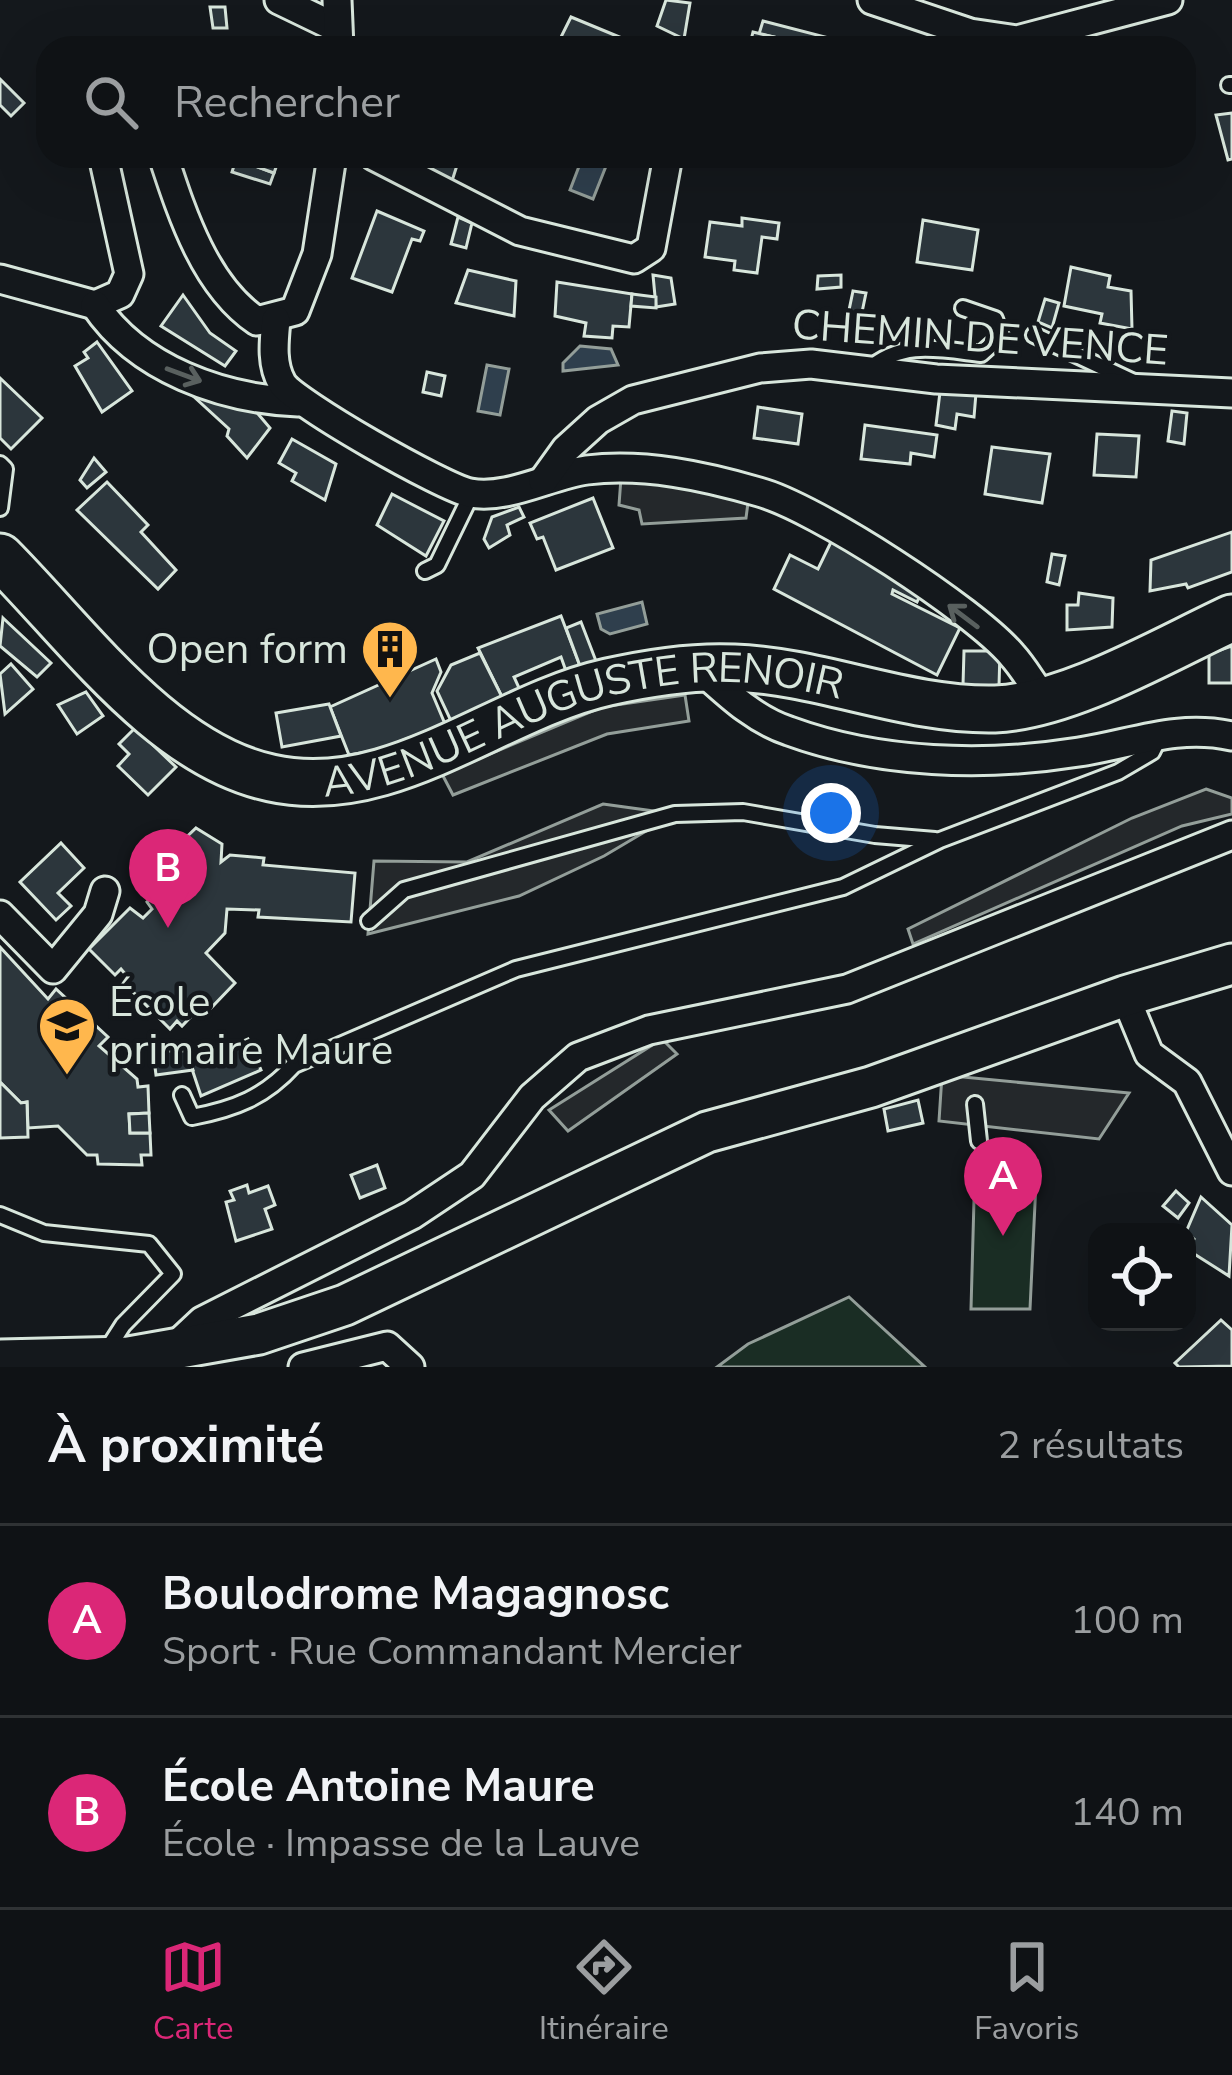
<!DOCTYPE html>
<html lang="fr">
<head>
<meta charset="utf-8">
<style>
	body { margin:0; font-family:"Nunito Sans",sans-serif; background:#1d2022; color:#f1f3f6 }
	.controls { position:absolute; right:36px; bottom:36px; display:grid; overflow:hidden; border-radius:24px; box-shadow:0 12px 48px #0002 }
	.controls button { width:108px; height:108px; display:grid; place-items:center; padding:0; border:0; border-bottom:3px solid #2f3234; background:#0f1215; color:#f1f3f6; font:60px sans-serif }
	.you { position:absolute; left:831px; top:813px; width:42px; height:42px; margin:-30px; border:9px solid #fff; border-radius:50%; background:#1a73e8; box-shadow:0 0 0 18px #1a73e833 }
	.badge { display:grid; place-items:center; width:78px; height:78px; border-radius:50%; background:#db2777; color:#fff; font-size:39px; font-weight:700 }
	.pin { position:absolute; translate:-50% -99px; filter:drop-shadow(0 3px 6px #0008) }
	.pin::after { content:''; position:absolute; top:63px; width:42px; height:36px; background:inherit; clip-path:polygon(0 0,100% 0,50% 100%) }
	.list { margin:0; padding:0; list-style:none }
	h2 { display:flex; justify-content:space-between; align-items:center; height:156px; margin:0; padding:0 48px; font-size:51px }
	h2 small { font-size:39px; font-weight:400; color:#9b9ea0 }
	.list li { display:grid; grid-template-columns:78px 1fr auto; gap:36px; align-items:center; box-sizing:border-box; height:192px; padding:0 48px; border-top:3px solid #2f3234 }
	.list b { display:block; font-size:45px; white-space:nowrap }
	.list p { margin:0; font-size:39px; white-space:nowrap; color:#9b9ea0 }
	.list em { font-size:39px; font-style:normal; color:#9b9ea0 }
	.icon { flex:none; width:66px; height:66px; fill:none; stroke:currentColor; stroke-width:2; stroke-linecap:round; stroke-linejoin:round }
	.map { position:relative; flex:none; width:1232px; height:1367px; overflow:hidden }
	.search { position:absolute; background:#0f1215; box-shadow:0 12px 48px #0002; left:36px; right:36px; top:36px; height:132px; display:flex; align-items:center; gap:30px; box-sizing:border-box; padding:0 42px; border-radius:36px; color:#9b9ea0; font-size:45px }
	.sheet { height:540px; background:#0f1215 }
	nav { display:flex; justify-content:space-around; align-items:center; box-sizing:border-box; height:168px; border-top:3px solid #2f3234; background:#0f1215; font-size:33px; color:#9b9ea0 }
	nav a { display:grid; justify-items:center; gap:6px }
	nav .on { color:#db2777 }
	.map>svg:first-child { display:block }
	.green { fill:#1a2d24; stroke:#939e99; stroke-width:3 }
	.parking { fill:#24282b; stroke:#939e99; stroke-width:3 }
	.water { fill:#2f3f4d; stroke:#939e99; stroke-width:3 }
	.building { fill:#2c363c; stroke:#d8e6dc; stroke-width:3 }
	.lines { fill:none; stroke-linecap:round; stroke-linejoin:round }
	.lane-casing { stroke:#d8e6dc; stroke-width:20 }
	.street-casing { stroke:#d8e6dc; stroke-width:33 }
	.secondary-casing { stroke:#d8e6dc; stroke-width:45 }
	.primary-casing { stroke:#d8e6dc; stroke-width:51 }
	.lane { stroke:#14181c; stroke-width:14 }
	.street { stroke:#14181c; stroke-width:27 }
	.secondary { stroke:#14181c; stroke-width:39 }
	.primary { stroke:#14181c; stroke-width:45 }
	.oneway { stroke:#59605f }
	.labels { text-anchor:middle; dominant-baseline:central; stroke-width:9; stroke-linejoin:round; paint-order:stroke }
	.street-label { font-size:42px; fill:#d8e6dc; stroke:#14181c }
	.poi-label { font-size:42px; fill:#d8e6dc; stroke:#14181c; text-anchor:end }
</style>
</head>
<body>
<div class="map">
<svg width="1232" height="1367" viewBox="0 0 1232 1367">
	<rect width="100%" height="100%" fill="#14181c"/>
	<g class="green">
		<path d="M 1037,1161 L 1030,1309 L 971,1309 L 975,1164 Z"/>
		<path d="M 849,1297 L 925,1367 L 717,1367 L 748,1344 Z"/>
	</g>
	<g class="parking">
		<path d="M 621,478 L 749,495 L 746,518 L 642,524 L 639,510 L 619,505 Z"/>
		<path d="M 685,695 L 689,721 L 607,734 L 453,795 L 442,774 L 602,707 Z"/>
		<path d="M 1206,789 L 1232,798 L 1232,814 L 1182,826 L 913,944 L 908,929 L 1132,818 Z"/>
		<path d="M 603,804 L 675,814 L 604,856 L 519,896 L 368,934 L 374,861 L 467,862 Z"/>
		<path d="M 662,1039 L 677,1054 L 568,1131 L 549,1110 Z"/>
		<path d="M 942,1075 L 1129,1093 L 1099,1139 L 939,1121 Z"/>
	</g>
	<g class="water">
		<path d="M 583,156 L 610,156 L 593,199 L 570,190 Z"/>
		<path d="M 580,346 L 611,349 L 618,365 L 563,371 L 563,363 Z"/>
		<path d="M 487,365 L 509,369 L 500,415 L 478,411 Z"/>
		<path d="M 642,602 L 647,624 L 610,634 L 601,629 L 597,614 Z"/>
	</g>
	<g class="building">
		<path d="M 666,0 L 690,3 L 684,39 L 657,26 Z"/>
		<path d="M 210,7 L 225,7 L 227,28 L 213,28 Z"/>
		<path d="M 571,17 L 646,48 L 571,48 L 574,43 L 561,37 Z"/>
		<path d="M 763,21 L 833,39 L 832,45 L 845,48 L 771,48 L 774,37 L 759,34 Z"/>
		<path d="M 753,32 L 774,37 L 771,48 L 749,48 Z"/>
		<path d="M 0,79 L 24,103 L 11,116 L 0,105 Z"/>
		<path d="M 1232,113 L 1232,159 L 1228,160 L 1216,115 Z"/>
		<path d="M 237,156 L 255,156 L 252,165 L 274,173 L 270,184 L 232,172 Z"/>
		<path d="M 255,156 L 280,156 L 274,173 L 252,165 Z"/>
		<path d="M 439,156 L 460,156 L 452,181 L 430,170 Z"/>
		<path d="M 377,211 L 424,231 L 420,241 L 412,239 L 392,292 L 352,278 Z"/>
		<path d="M 458,217 L 472,223 L 466,248 L 451,244 Z"/>
		<path d="M 742,218 L 779,223 L 777,239 L 762,237 L 757,273 L 734,270 L 735,261 L 705,257 L 710,222 L 742,226 Z"/>
		<path d="M 923,220 L 978,230 L 972,270 L 917,262 Z"/>
		<path d="M 1071,267 L 1110,276 L 1108,287 L 1131,291 L 1132,329 L 1100,323 L 1102,314 L 1064,306 Z"/>
		<path d="M 468,270 L 516,281 L 514,316 L 456,303 Z"/>
		<path d="M 653,275 L 671,278 L 675,304 L 656,307 Z"/>
		<path d="M 841,275 L 841,287 L 817,289 L 818,276 Z"/>
		<path d="M 557,282 L 632,294 L 629,327 L 613,326 L 612,338 L 584,336 L 586,323 L 555,316 Z"/>
		<path d="M 853,291 L 866,293 L 861,317 L 848,315 Z"/>
		<path d="M 632,294 L 656,297 L 656,308 L 631,306 Z"/>
		<path d="M 183,295 L 210,333 L 236,351 L 225,366 L 161,326 Z"/>
		<path d="M 1045,299 L 1059,303 L 1052,328 L 1038,322 Z"/>
		<path d="M 97,342 L 132,391 L 102,412 L 75,366 L 88,358 L 84,352 Z"/>
		<path d="M 427,372 L 445,376 L 441,396 L 423,392 Z"/>
		<path d="M 0,378 L 42,418 L 11,449 L 0,438 Z"/>
		<path d="M 209,390 L 248,402 L 270,428 L 247,458 L 227,436 L 229,429 L 192,395 Z"/>
		<path d="M 940,392 L 976,393 L 974,417 L 957,414 L 955,429 L 936,425 Z"/>
		<path d="M 758,407 L 802,414 L 798,444 L 754,438 Z"/>
		<path d="M 1172,411 L 1187,413 L 1184,444 L 1168,441 Z"/>
		<path d="M 865,425 L 937,435 L 934,457 L 911,453 L 910,464 L 861,459 Z"/>
		<path d="M 1097,434 L 1139,436 L 1136,477 L 1094,475 Z"/>
		<path d="M 292,439 L 336,464 L 325,500 L 292,481 L 296,473 L 279,463 Z"/>
		<path d="M 992,447 L 1050,454 L 1042,503 L 985,494 Z"/>
		<path d="M 94,458 L 106,472 L 87,488 L 80,480 Z"/>
		<path d="M 107,482 L 148,525 L 141,532 L 176,570 L 158,589 L 77,510 Z"/>
		<path d="M 392,494 L 444,521 L 426,556 L 377,525 Z"/>
		<path d="M 593,498 L 613,548 L 556,570 L 543,537 L 537,539 L 530,523 Z"/>
		<path d="M 519,507 L 524,517 L 507,525 L 510,535 L 489,548 L 484,539 L 492,517 Z"/>
		<path d="M 1232,532 L 1232,572 L 1188,588 L 1186,584 L 1150,591 L 1151,560 Z"/>
		<path d="M 833,538 L 921,593 L 917,602 L 893,590 L 892,594 L 960,628 L 937,675 L 774,589 L 790,555 L 818,569 Z"/>
		<path d="M 1052,554 L 1065,556 L 1059,585 L 1047,582 Z"/>
		<path d="M 1079,593 L 1113,598 L 1112,627 L 1067,630 L 1067,605 L 1078,605 Z"/>
		<path d="M 561,616 L 580,666 L 566,671 L 561,657 L 514,677 L 520,690 L 502,697 L 478,648 Z"/>
		<path d="M 3,618 L 51,663 L 37,677 L 0,646 Z"/>
		<path d="M 581,622 L 596,661 L 580,666 L 566,628 Z"/>
		<path d="M 1232,646 L 1232,683 L 1209,683 L 1209,654 Z"/>
		<path d="M 964,651 L 1000,651 L 999,686 L 963,685 Z"/>
		<path d="M 480,653 L 502,697 L 451,721 L 437,691 L 451,665 Z"/>
		<path d="M 436,659 L 441,672 L 432,693 L 445,724 L 378,750 L 349,755 L 330,707 Z"/>
		<path d="M 11,664 L 33,689 L 5,714 L 0,674 Z"/>
		<path d="M 86,692 L 103,716 L 77,734 L 58,705 Z"/>
		<path d="M 329,704 L 341,736 L 282,747 L 276,713 Z"/>
		<path d="M 135,728 L 176,767 L 148,795 L 118,766 L 129,754 L 119,744 Z"/>
		<path d="M 196,828 L 222,844 L 221,862 L 230,855 L 264,858 L 263,865 L 355,873 L 351,922 L 258,917 L 259,910 L 227,909 L 225,933 L 206,953 L 235,983 L 211,1008 L 205,1002 L 182,1026 L 177,1021 L 170,1029 L 121,980 L 126,975 L 121,969 L 115,975 L 89,949 L 130,908 L 143,918 L 152,909 L 147,902 L 164,885 L 159,876 L 177,858 L 173,850 Z"/>
		<path d="M 61,843 L 84,868 L 58,893 L 71,906 L 56,920 L 20,882 Z"/>
		<path d="M 0,947 L 48,999 L 56,989 L 108,1037 L 99,1046 L 137,1079 L 138,1087 L 148,1086 L 149,1113 L 129,1114 L 130,1133 L 150,1133 L 151,1155 L 141,1155 L 142,1165 L 98,1164 L 97,1155 L 87,1155 L 58,1126 L 28,1128 L 27,1102 L 21,1103 L 0,1082 Z"/>
		<path d="M 248,1039 L 261,1070 L 201,1096 L 186,1051 L 206,1043 L 211,1055 Z"/>
		<path d="M 153,1051 L 186,1051 L 193,1070 L 156,1075 Z"/>
		<path d="M 0,1082 L 21,1103 L 27,1102 L 28,1137 L 0,1138 Z"/>
		<path d="M 918,1100 L 923,1123 L 888,1131 L 884,1109 Z"/>
		<path d="M 149,1113 L 150,1133 L 130,1133 L 129,1114 Z"/>
		<path d="M 377,1165 L 385,1188 L 360,1198 L 351,1175 Z"/>
		<path d="M 247,1185 L 249,1193 L 268,1186 L 275,1205 L 265,1209 L 272,1229 L 236,1241 L 226,1202 L 234,1200 L 230,1191 Z"/>
		<path d="M 1176,1191 L 1189,1203 L 1178,1218 L 1163,1206 Z"/>
		<path d="M 1201,1197 L 1232,1225 L 1229,1276 L 1188,1250 L 1194,1239 L 1186,1232 Z"/>
		<path d="M 1221,1320 L 1232,1330 L 1232,1366 L 1179,1367 L 1175,1363 Z"/>
	</g>
	<g class="lines">
		<g class="lane-casing">
			<g id="lane">
				<path d="M 1229,85 L 1232,85"/>
				<path d="M 1034,335 L 1136,383"/>
				<path d="M 868,370 C 902,340 938,349 981,354 L 1001,336 L 995,319 L 963,308"/>
				<path d="M 0,464 L 5,469 L 0,508"/>
				<path d="M 425,571 L 437,565 L 472,493"/>
				<path d="M 369,921 L 404,890 L 675,814 L 743,812 L 875,835 L 935,840"/>
				<path d="M 182,1095 L 192,1117 C 235,1109 265,1097 294,1065 L 516,969 L 843,887 L 940,840 L 1118,772 L 1152,752 L 1159,738"/>
				<path d="M 975,1104 L 979,1141"/>
				<path d="M 0,1215 L 44,1233 L 149,1244 L 173,1274 L 123,1325 L 105,1353"/>
			</g>
		</g>
		<g class="street-casing">
			<g id="street">
				<path d="M 279,0 L 337,28"/>
				<path d="M 337,0 L 339,48"/>
				<path d="M 872,0 L 970,33 L 1017,40 L 1168,0"/>
				<path d="M 163,156 C 182,214 205,286 257,321 L 295,311 L 317,254 L 332,156"/>
				<path d="M 374,156 L 520,231 L 634,259 L 651,248 L 668,156"/>
				<path d="M 0,279 L 95,305 L 120,294 L 129,274 L 103,156"/>
				<path d="M 95,305 C 138,369 222,399 298,402"/>
				<path d="M 276,320 C 274,341 271,364 282,383 C 294,403 444,488 470,493 C 508,500 550,475 587,470 C 644,463 704,476 759,492 C 815,507 974,610 1012,655 C 1024,668 1033,685 1044,699"/>
				<path d="M 543,481 L 566,449 L 598,420 L 633,400 L 760,368 L 811,364 L 936,379 L 1232,393"/>
				<path d="M 699,668 C 727,693 753,719 789,731 C 879,764 985,767 1079,752 C 1132,744 1176,724 1232,736"/>
				<path d="M 0,915 L 53,969 L 98,914 L 105,891"/>
				<path d="M 1125,996 L 1149,1054 L 1187,1082 L 1232,1171"/>
				<path d="M 171,1350 L 202,1321 L 412,1215 L 472,1175 L 532,1097 L 578,1057 L 649,1030 L 847,989 L 1232,835"/>
				<path d="M 303,1367 L 387,1346 L 410,1367"/>
			</g>
		</g>
		<g class="secondary-casing">
			<path id="secondary" d="M 0,1360 L 129,1357 L 259,1334 L 345,1305 L 707,1132 L 871,1087 L 1125,996 L 1232,964"/>
		</g>
		<g class="primary-casing">
			<g id="primary">
				<path id="s1" d="M 0,557 C 76,633 162,755 271,778 C 391,805 496,707 608,682 C 648,673 693,666 734,668 C 822,671 906,711 995,709 C 1069,706 1165,649 1232,618"/>
			</g>
		</g>
		<use href="#lane" class="lane"/>
		<use href="#street" class="street"/>
		<use href="#secondary" class="secondary"/>
		<use href="#primary" class="primary"/>
	</g>
	<defs><path id="oneway-shaft" d="M-6 0H5M1.5-3L5.5 0L1.5 3" fill="none" stroke-width="1.6" stroke-linecap="round" stroke-linejoin="round" transform="scale(3)"/></defs>
	<g class="oneway">
		<use href="#oneway-shaft" transform="translate(184 375) rotate(20)"/>
		<use href="#oneway-shaft" transform="translate(963 616) rotate(-143)"/>
	</g>
	<defs>
		<g id="building-pin" transform="scale(3)"><path d="M0 17L-7.5 6A9.5 9.5 0 1 1 7.5 6Z" fill="#ffb74d" stroke="#14181c"/><path d="M-4-6H4V6H1V3H-1V6H-4ZM-2.5-4.3h1.7v1.8h-1.7ZM.8-4.3h1.7v1.8H.8ZM-2.5-1h1.7V.8h-1.7ZM.8-1h1.7V.8H.8Z" fill="#111"/></g>
		<g id="school-pin" transform="scale(3)"><path d="M0 17L-7.5 6A9.5 9.5 0 1 1 7.5 6Z" fill="#ffb74d" stroke="#14181c"/><path d="M0-5L7-2L0 1L-7-2ZM-4 1L0 2.5L4 1V4Q0 6-4 4Z" fill="#111"/></g>
	</defs>
	<g fill-rule="evenodd">
		<use href="#building-pin" x="390" y="649"/>
		<use href="#school-pin" x="67" y="1026"/>
	</g>
	<g class="labels">
		<g class="street-label">
			<text transform="translate(980 338) rotate(4)">CHEMIN DE VENCE</text>
			<text stroke="none"><textPath href="#s1" startOffset="678">AVENUE AUGUSTE RENOIR</textPath></text>
		</g>
		<g class="poi-label">
			<text x="348" y="649">Open form</text>
			<text x="109" y="1002" text-anchor="start">École<tspan x="109" dy="48">primaire Maure</tspan></text>
		</g>
	</g>
</svg>
<div class="controls">
<button><svg class="icon" aria-label="locate" viewBox="0 0 24 24"><circle cx="12" cy="12" r="6"/><path d="M12 2v4M12 18v4M2 12h4M18 12h4"/></svg></button>
</div>
<div class="you"></div>
<div class="pin badge" style="left:1003px;top:1236px">A</div>
<div class="pin badge" style="left:168px;top:928px">B</div>
<div class="search"><svg class="icon" aria-label="search" viewBox="0 0 24 24"><circle cx="10" cy="10" r="6"/><path d="M15 15l6 6"/></svg>Rechercher</div>
</div>
<section class="sheet">
<h2>À proximité<small>2 résultats</small></h2>
<ul class="list">
<li><span class="badge">A</span><div><b>Boulodrome Magagnosc</b><p>Sport · Rue Commandant Mercier</p></div><em>100 m</em></li>
<li><span class="badge">B</span><div><b>École Antoine Maure</b><p>École · Impasse de la Lauve</p></div><em>140 m</em></li>
</ul>
</section>
<nav>
<a class="on"><svg class="icon" aria-label="map" viewBox="0 0 24 24"><path d="M3 6l6-2 6 2 6-2v14l-6 2-6-2-6 2zM9 4v14M15 6v14"/></svg>Carte</a>
<a><svg class="icon" aria-label="directions" viewBox="0 0 24 24"><path d="M12 3l9 9-9 9-9-9zM9 14v-3h6M13 9l2 2-2 2"/></svg>Itinéraire</a>
<a><svg class="icon" aria-label="saved" viewBox="0 0 24 24"><path d="M7 4h10v16l-5-4-5 4z"/></svg>Favoris</a>
</nav>
</body>
</html>
